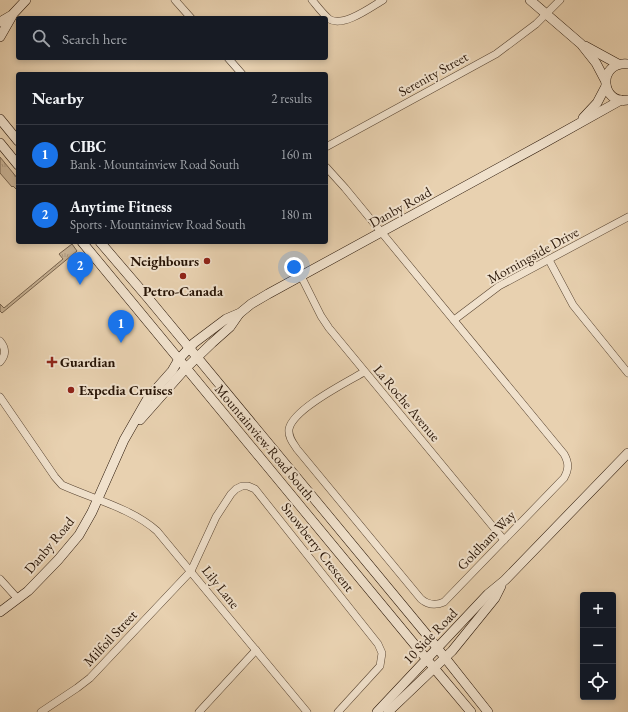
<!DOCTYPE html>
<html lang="en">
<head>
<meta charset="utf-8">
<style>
	body { margin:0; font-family:"EB Garamond",serif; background:#20242c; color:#f1f3f6 }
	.controls { position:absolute; right:12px; bottom:12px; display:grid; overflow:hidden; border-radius:4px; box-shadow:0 2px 6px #0003 }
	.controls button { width:36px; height:36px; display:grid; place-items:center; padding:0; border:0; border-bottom:1px solid #363941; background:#171b24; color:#f1f3f6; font:20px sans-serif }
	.you { position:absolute; left:294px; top:267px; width:14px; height:14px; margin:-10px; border:3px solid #fff; border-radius:50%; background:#1a73e8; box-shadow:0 0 0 6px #1a73e833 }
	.badge { display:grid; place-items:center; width:26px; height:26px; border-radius:50%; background:#1a73e8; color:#fff; font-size:13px; font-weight:700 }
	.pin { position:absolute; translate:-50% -33px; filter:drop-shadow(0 1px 2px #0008) }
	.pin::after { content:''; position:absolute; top:21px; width:14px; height:12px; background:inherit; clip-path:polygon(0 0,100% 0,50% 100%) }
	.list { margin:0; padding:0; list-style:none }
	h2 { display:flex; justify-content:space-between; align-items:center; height:52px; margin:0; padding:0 16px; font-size:17px }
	h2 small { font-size:13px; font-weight:400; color:#9ea1a6 }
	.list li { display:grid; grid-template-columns:26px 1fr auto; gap:12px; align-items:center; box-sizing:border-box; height:60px; padding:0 16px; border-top:1px solid #363941 }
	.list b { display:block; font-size:15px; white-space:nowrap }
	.list p { margin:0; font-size:13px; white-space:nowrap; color:#9ea1a6 }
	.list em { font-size:13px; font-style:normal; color:#9ea1a6 }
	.icon { flex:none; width:22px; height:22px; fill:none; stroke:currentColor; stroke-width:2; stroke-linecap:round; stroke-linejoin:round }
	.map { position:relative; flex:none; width:628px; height:712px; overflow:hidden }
	.search { position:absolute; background:#171b24; box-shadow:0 2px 6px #0003; left:16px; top:16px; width:312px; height:44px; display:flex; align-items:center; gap:10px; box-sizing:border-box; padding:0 14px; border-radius:4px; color:#9ea1a6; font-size:15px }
	.panel { position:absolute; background:#171b24; box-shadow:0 2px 6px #0003; left:16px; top:72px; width:312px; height:172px; border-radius:4px }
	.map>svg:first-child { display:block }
	.grass { fill:url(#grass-tufts); stroke:#77624c }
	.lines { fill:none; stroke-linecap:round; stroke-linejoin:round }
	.street-casing { stroke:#574330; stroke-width:8 }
	.secondary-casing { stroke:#271406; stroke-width:10 }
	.street { stroke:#f0e1cc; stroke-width:7 }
	.secondary { stroke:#f0e1cc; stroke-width:9 }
	.poi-dot { fill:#8f2418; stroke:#f0e1cc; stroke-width:1.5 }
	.labels { text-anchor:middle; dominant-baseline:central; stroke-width:4; stroke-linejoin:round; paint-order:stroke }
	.street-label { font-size:14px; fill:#271406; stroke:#f0e1cc }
	.poi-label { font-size:14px; font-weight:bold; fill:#271406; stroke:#f0e1cc; text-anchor:start }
</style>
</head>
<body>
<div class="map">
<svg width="628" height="712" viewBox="0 0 628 712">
	<defs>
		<pattern id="grass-tufts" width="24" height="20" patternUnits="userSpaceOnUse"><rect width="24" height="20" fill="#c7b193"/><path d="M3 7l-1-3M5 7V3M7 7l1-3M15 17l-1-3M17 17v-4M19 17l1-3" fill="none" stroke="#ab977d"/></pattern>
	</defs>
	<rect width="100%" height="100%" fill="#e8d1b0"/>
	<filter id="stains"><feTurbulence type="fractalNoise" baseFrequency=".005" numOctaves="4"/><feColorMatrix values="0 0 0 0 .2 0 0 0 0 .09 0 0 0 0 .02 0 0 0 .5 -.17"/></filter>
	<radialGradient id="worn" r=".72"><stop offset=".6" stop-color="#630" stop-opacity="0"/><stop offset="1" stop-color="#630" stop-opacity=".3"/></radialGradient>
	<g class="grass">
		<path d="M 0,157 L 18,179 L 18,187 L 16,189 L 13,186 L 12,187 L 0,173 Z"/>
		<path d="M 72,244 L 77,251 L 2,313 L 0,311 L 0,304 L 4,308 L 63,259 L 59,254 Z"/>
	</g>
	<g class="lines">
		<g class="street-casing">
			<g id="street">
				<path d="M 175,0 L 191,18"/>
				<path d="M 312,0 C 317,6 323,14 329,19 C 343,28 371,7 383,0"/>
				<path d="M 228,58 L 242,74"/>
				<path d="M 326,147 L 496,54 L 536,24 L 560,0"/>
				<path d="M 326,167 L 345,188 L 564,454 C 569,463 569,469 564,478 L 444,602 C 435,606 428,605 421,599 L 297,449 C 293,443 288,437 289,429 C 293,409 347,382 364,372"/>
				<path d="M 549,260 L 573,305 L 581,315 L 628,373"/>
				<path d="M 301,276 L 321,316 L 329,328 L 504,540"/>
				<path d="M 454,320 L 499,286 L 628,217"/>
				<path d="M 0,341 C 6,348 6,355 0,362"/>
				<path d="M 0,397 L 55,477 L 62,485 C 93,499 131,508 157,531 L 307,712"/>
				<path d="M 0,579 L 18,599"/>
				<path d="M 41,712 L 77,688 L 90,678 L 191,571 L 216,517 L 231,494 L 236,489 L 242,486 L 248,486 L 255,489 L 378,644 L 382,653 L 380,666 L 338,712"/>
				<path d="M 199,712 L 256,650"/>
			</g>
		</g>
		<g class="secondary-casing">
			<g id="secondary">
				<path d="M 530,0 L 581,44 L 596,63 L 605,80"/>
				<path d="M 0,22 L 12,15 L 26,0"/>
				<path d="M 0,37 L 12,16"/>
				<path d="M 585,46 L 618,64"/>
				<path d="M 628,64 C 597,61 600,105 628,100"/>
				<path d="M 583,118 L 597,103 L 606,86"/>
				<path d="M 0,119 L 18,141"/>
				<path d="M 0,143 L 18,165"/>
				<path d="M 82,242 L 434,668 L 471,712"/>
				<path d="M 100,242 L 148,298 L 427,635 L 488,712"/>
				<path d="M 140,420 L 186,368 L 212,343 L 230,327 L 239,314"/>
				<path d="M 0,612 L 28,591 L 58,560 L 79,535 L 92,512 L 124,440 L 148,398 L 172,371 L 179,359 L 194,343 L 226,319 L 240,313 L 251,304 L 268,294 L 544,143 L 621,100"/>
				<path d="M 377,712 L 488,594 L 505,580 L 628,453"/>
				<path d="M 388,712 L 452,651 L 495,598 L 501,586"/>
			</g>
		</g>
		<use href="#street" class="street"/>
		<use href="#secondary" class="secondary"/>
	</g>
	<g class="poi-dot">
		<circle cx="207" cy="261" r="4"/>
		<circle cx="183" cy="276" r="4"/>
		<path d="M50 356h4v4h4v4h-4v4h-4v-4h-4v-4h4z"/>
		<circle cx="71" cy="390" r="4"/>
	</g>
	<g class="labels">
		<g class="street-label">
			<text transform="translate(433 74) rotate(-29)">Serenity Street</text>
			<text transform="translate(400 207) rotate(-29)">Danby Road</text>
			<text transform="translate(533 255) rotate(-29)">Morningside Drive</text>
			<text transform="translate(407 403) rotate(50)">La Roche Avenue</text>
			<text transform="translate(265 442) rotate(50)">Mountainview Road South</text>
			<text transform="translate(486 540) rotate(-46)">Goldham Way</text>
			<text transform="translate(49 545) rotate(-50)">Danby Road</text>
			<text transform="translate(318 547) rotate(52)">Snowberry Crescent</text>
			<text transform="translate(221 587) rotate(51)">Lily Lane</text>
			<text transform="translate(430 636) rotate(-46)">10 Side Road</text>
			<text transform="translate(110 638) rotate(-47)">Milfoil Street</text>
		</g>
		<g class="poi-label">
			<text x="199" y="261" text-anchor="end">Neighbours</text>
			<text x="183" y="291" text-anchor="middle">Petro-Canada</text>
			<text x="60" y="362">Guardian</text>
			<text x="79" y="390">Expedia Cruises</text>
		</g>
	</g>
	<rect width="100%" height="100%" filter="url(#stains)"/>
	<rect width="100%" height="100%" fill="url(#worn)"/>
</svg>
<div class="controls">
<button>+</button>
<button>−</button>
<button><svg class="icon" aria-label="locate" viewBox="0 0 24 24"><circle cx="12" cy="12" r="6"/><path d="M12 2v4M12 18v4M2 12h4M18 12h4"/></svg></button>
</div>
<div class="you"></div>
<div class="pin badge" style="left:121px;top:343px">1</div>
<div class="pin badge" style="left:80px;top:285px">2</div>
<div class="search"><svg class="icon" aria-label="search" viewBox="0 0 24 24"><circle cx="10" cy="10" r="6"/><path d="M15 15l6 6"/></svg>Search here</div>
<section class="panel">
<h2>Nearby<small>2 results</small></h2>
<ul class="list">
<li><span class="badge">1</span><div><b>CIBC</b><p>Bank · Mountainview Road South</p></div><em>160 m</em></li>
<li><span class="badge">2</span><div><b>Anytime Fitness</b><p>Sports · Mountainview Road South</p></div><em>180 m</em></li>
</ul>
</section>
</div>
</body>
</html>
